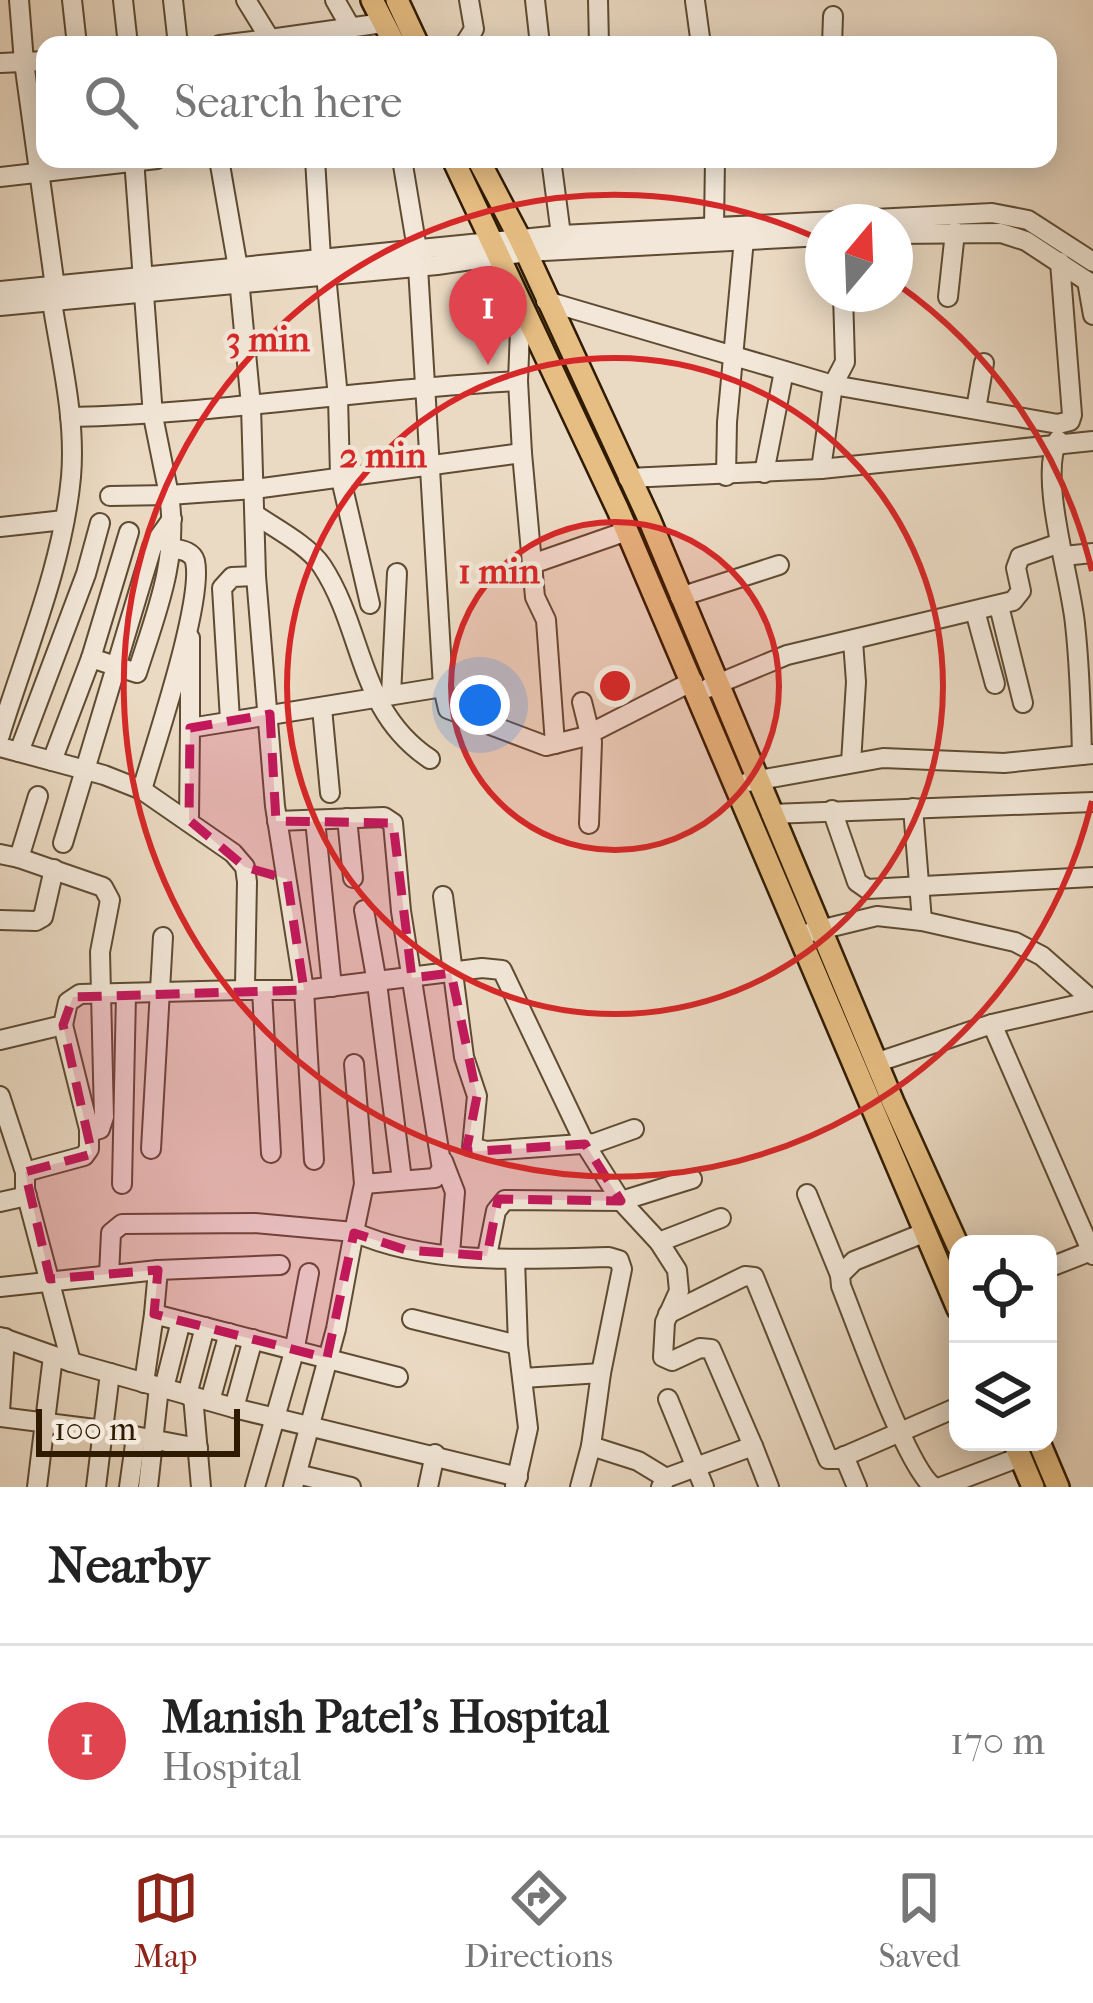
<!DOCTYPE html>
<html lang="en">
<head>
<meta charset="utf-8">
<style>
	body { margin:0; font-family:"IM FELL French Canon",serif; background:#f6f6f6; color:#222 }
	.controls { position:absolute; right:36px; bottom:36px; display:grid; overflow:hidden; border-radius:24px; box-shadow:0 6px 30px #0003 }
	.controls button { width:108px; height:108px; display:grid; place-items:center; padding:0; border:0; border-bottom:3px solid #e0e0e0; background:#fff; color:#222; font:60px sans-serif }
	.compass { position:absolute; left:805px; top:204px; width:108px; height:108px; border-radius:50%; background:#fff; box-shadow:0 6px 30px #0003; rotate:19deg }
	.scale { position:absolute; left:36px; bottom:30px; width:204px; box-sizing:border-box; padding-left:12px; border:6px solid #2f1b01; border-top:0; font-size:33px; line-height:42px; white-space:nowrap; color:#2f1b01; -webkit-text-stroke:9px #f2e7d8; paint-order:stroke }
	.you { position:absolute; left:480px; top:705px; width:42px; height:42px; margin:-30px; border:9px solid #fff; border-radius:50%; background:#1a73e8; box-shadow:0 0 0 18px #1a73e833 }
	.badge { display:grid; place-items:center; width:78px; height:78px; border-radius:50%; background:#8f2418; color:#fff; font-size:39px; font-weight:700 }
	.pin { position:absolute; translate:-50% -99px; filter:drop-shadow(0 3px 6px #0008) }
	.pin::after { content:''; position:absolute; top:63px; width:42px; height:36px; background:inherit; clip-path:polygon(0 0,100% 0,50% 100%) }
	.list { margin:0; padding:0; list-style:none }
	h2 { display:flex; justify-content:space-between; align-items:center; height:156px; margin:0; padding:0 48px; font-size:51px }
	h2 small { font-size:39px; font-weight:400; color:#767676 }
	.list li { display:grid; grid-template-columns:78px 1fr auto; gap:36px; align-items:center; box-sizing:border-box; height:192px; padding:0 48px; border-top:3px solid #e0e0e0 }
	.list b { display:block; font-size:45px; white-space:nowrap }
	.list p { margin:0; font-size:39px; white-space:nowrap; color:#767676 }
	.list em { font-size:39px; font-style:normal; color:#767676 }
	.icon { flex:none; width:66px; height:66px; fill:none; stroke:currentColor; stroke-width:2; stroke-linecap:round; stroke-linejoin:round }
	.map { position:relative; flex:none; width:1093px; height:1487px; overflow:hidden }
	.search { position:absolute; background:#fff; box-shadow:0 6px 30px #0003; left:36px; right:36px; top:36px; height:132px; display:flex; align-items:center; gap:30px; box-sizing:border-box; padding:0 42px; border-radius:24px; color:#767676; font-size:45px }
	.sheet { height:348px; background:#fff }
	nav { display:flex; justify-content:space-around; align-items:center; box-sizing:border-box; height:168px; border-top:3px solid #e0e0e0; background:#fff; font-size:33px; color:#767676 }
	nav a { display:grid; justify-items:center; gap:6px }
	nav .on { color:#8f2418 }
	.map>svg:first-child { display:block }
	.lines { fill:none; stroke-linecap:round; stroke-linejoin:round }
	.minor-casing { stroke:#5e4b32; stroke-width:22 }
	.major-casing { stroke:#2f1b01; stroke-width:26 }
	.minor { stroke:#f2e7d8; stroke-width:18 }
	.major { stroke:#e6bd82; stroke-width:21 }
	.marked { fill:#c2185b; fill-opacity:0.2; stroke:#c2185b; stroke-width:9; stroke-dasharray:24 15; stroke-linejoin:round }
	.ring { fill:none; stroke:#d62828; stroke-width:6 }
	.centre { fill:#d62828; stroke:#f2e7d8; stroke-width:6 }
	.ring-label { font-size:36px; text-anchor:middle; font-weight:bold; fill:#d62828; stroke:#f2e7d8; stroke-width:9; stroke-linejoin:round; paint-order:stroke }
</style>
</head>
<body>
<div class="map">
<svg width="1093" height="1487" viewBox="0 0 1093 1487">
	<rect width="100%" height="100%" fill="#ebdac3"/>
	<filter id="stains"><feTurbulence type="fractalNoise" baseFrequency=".00167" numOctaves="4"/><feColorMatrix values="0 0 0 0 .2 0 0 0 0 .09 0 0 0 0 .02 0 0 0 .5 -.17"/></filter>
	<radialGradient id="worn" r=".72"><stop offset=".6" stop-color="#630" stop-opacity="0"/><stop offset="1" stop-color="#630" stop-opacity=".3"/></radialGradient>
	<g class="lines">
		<g class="minor-casing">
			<g id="minor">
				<path d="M 72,0 L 77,45"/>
				<path d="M 123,0 L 128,45"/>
				<path d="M 173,0 L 178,45"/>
				<path d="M 246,0 L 270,39 L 383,23"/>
				<path d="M 335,0 L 351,28"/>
				<path d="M 535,0 L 540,45"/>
				<path d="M 598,0 L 599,45"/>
				<path d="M 695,1 L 701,45"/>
				<path d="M 220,45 L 270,39"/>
				<path d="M 464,45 L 474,29 L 469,0"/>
				<path d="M 832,45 L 833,16"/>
				<path d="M 0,63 L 45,61"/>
				<path d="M 134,159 L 153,416 L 169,495 L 254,489 L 522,453"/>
				<path d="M 219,159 L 238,268 L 251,406 L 256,576 L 275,806 L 304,990 L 242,990"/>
				<path d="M 315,159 L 321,258"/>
				<path d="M 402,159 L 417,249"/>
				<path d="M 551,159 L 561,235"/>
				<path d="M 0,177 L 157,159"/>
				<path d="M 714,227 L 715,159"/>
				<path d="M 895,234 L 1001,233 L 1026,241 L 1093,285"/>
				<path d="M 418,267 L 443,687 L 448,709 L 546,746 L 583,737 L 693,681"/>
				<path d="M 326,275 L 338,397 L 340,475 L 370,604"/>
				<path d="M 1087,281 L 1093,315"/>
				<path d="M 0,291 L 561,235 L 992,213 L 1028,220 L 1093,262"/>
				<path d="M 948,297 L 955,232"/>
				<path d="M 546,301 L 833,385 L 1058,424 L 1070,421 L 1072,415 L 1060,262"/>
				<path d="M 521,304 L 518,381 L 522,453 L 535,597 L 546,620 L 555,744"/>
				<path d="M 0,306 L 437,265 L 526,252 L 823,236"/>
				<path d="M 976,409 L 984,363"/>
				<path d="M 70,417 C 220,414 368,388 518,381"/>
				<path d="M 1058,440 C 1038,476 1071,580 1075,624 C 1080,668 1081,711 1082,755"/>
				<path d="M 821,469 L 833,385 L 845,362 L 843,294"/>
				<path d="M 764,473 L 784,371"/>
				<path d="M 726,476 L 727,422 L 744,239"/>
				<path d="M 628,478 L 821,469 L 1093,441"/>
				<path d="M 256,515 C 276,529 308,545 322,566 C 365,632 357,710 430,759"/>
				<path d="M 0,527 L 64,520"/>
				<path d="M 1064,556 L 1093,553"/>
				<path d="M 535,563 L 627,531"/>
				<path d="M 680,597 L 779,565"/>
				<path d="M 999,606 L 1023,703"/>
				<path d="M 975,611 L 995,684"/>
				<path d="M 91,658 L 137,673 C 156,613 179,559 169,495 L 110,496"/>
				<path d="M 708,688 L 787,655 L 1013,601 L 1021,591 L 1016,568 L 1020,557 L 1060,543"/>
				<path d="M 391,695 L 397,573"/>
				<path d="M 582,702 L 592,742 L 589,824"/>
				<path d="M 322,708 L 330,793"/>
				<path d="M 230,720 L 222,588 L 232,577 L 256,576"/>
				<path d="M 190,728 L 190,638"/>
				<path d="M 0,735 C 26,651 63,564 71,477 C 76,419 61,359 52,302 L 55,287 L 24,62 L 19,0"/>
				<path d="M 0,747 L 104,775 L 142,790 L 233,853 L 245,867 L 247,882 L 245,985 L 242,990 L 80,994 L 68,1002 L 63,1025 L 0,1040"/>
				<path d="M 19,752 L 86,574 L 100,523"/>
				<path d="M 52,761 L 91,658 L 129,532"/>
				<path d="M 851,763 L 856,682 L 853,641"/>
				<path d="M 748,782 L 883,758 L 1004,763 L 1093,754"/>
				<path d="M 142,790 C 155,744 204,601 195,561 C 192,551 181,550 172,548"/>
				<path d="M 913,808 L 922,921"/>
				<path d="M 832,810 L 857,882 L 867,889 L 1093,877"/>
				<path d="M 771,814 L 1093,802"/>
				<path d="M 347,818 L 353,878"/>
				<path d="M 189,820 L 190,728 L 443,687"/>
				<path d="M 315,820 L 332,987"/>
				<path d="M 277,821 L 384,817 L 393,823 L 401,911 L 442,1169 L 435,1178 L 364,1184"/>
				<path d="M 63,843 L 152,547 L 172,519"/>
				<path d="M 0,854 L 19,858 L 38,796"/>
				<path d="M 19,858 L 103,887 L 110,900 L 100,952 L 104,1117 L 100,1129 L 89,1132"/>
				<path d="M 443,896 L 464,1057 L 477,1096 L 472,1147 L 486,1151 L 595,1143 L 634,1129"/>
				<path d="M 364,910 L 377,983 L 402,1180"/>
				<path d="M 0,920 L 36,921 L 43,917 L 54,869"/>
				<path d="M 811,932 L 877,916 L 922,921 L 1015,942 L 1042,956 L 1093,1001"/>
				<path d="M 262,990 L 271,1153"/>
				<path d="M 992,1024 L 1093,1255"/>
				<path d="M 878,1062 L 992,1024 L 1093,1001"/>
				<path d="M 354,1064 L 364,1184 L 354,1232 C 431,1266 526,1259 609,1257 L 619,1260 L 622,1269 L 601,1373 L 591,1446 L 638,1461 L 666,1478"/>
				<path d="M 0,1096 L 25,1172 L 25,1189 L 71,1362"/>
				<path d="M 151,1149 L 163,937"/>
				<path d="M 314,1160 L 304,990 L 482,968 L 502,970 L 585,1144 L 621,1201 L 659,1242 L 677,1270 L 679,1291 L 665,1322 L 663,1357 L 672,1361 L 700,1348 L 711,1349 L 753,1446 L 666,1478 L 661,1487"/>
				<path d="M 443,1161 L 455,1192 L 450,1253"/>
				<path d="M 25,1172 L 84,1156 L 89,1149 L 89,1129 L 63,1025"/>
				<path d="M 122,1184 L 126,994"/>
				<path d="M 807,1194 L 840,1275"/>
				<path d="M 0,1202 L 27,1196"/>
				<path d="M 926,1232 L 854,1261 L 840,1275 L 841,1286 C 856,1323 908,1471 934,1487"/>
				<path d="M 659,1242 L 721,1218"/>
				<path d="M 487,1256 L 496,1211 L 505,1200 L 621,1201 L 692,1179"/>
				<path d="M 515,1259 L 518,1345 L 528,1428 L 515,1486"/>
				<path d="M 1048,1268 L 1091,1251"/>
				<path d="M 109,1275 L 111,1233 L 122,1224 L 255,1223 L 354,1232 L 336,1329 L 293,1487"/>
				<path d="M 0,1287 L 158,1270"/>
				<path d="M 154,1314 L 158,1270 L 280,1265"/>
				<path d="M 668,1314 L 745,1276 L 754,1277 L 828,1459 L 838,1459 L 958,1407"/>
				<path d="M 412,1319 L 518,1345"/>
				<path d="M 0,1337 L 71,1362 L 234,1408 L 518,1477"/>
				<path d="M 523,1378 L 601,1373"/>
				<path d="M 144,1383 L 154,1314 L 398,1377"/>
				<path d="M 164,1388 L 181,1321"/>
				<path d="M 187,1395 L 205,1327"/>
				<path d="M 193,1396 L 201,1487"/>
				<path d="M 668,1399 L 704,1487"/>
				<path d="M 210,1401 L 229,1333"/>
				<path d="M 234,1408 L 253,1339"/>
				<path d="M 0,1411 L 5,1338"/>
				<path d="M 0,1417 L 103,1430 L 198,1448"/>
				<path d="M 753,1446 L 769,1487"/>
				<path d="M 844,1456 L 857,1487"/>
				<path d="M 297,1474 L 351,1487"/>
				<path d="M 37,1487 L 53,1356"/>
				<path d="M 96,1487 L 110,1373"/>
				<path d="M 129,1487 L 136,1437"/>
				<path d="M 148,1487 L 159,1387"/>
				<path d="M 255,1487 L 294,1352 L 309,1273"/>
				<path d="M 428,1487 L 435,1454"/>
				<path d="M 580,1487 L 591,1446"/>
				<path d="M 941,1487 L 1020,1457"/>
			</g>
		</g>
		<g class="major-casing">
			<g id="major">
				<path d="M 372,0 L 395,45"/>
				<path d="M 397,0 L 418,45"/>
				<path d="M 453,159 L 618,510 L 958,1309"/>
				<path d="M 478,159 L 520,239 L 650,521 L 893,1102 L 958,1246"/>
				<path d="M 1014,1442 L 1033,1487"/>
				<path d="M 1039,1442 L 1058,1487"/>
			</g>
		</g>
		<use href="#minor" class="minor"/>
		<use href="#major" class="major"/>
	</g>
	<path class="marked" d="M 270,714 L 276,821 L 393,823 L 412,978 L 451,973 L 477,1096 L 466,1152 L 585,1144 L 621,1201 L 498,1199 L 487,1256 L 406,1250 L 354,1233 L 327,1358 L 154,1314 L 158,1270 L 50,1279 L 25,1172 L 92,1154 L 63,1025 L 73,997 L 304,990 L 287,879 L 245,867 L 189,820 L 190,728 Z"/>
	<circle cx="615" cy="686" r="164" fill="#d62828" fill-opacity=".12"/>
	<g class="ring">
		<circle cx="615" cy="686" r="164"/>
		<circle cx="615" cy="686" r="328"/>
		<path d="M1092 801A491 491 0 1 1 823 241M897 284A491 491 0 0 1 1092 571"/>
	</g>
	<circle cx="615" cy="686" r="18" class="centre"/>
	<g class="ring-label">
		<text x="268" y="351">3 min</text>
		<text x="383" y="467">2 min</text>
		<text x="499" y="583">1 min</text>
	</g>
	<rect width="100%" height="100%" filter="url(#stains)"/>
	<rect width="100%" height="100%" fill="url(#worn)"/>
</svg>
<div class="controls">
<button><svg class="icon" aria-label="locate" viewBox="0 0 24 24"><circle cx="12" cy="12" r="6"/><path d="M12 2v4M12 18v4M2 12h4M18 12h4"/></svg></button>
<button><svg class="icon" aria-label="layers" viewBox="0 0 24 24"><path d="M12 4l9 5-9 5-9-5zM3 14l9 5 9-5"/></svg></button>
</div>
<svg class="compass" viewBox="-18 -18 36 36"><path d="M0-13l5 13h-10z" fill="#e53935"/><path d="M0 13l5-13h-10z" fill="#767676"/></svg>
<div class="scale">100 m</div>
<div class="you"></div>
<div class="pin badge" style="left:488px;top:365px;background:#e0444e">1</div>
<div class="search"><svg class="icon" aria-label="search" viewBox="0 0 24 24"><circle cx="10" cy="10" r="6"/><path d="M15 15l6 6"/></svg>Search here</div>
</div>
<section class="sheet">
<h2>Nearby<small></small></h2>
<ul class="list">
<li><span class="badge" style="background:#e0444e">1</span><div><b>Manish Patel's Hospital</b><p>Hospital</p></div><em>170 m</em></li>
</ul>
</section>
<nav>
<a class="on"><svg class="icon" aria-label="map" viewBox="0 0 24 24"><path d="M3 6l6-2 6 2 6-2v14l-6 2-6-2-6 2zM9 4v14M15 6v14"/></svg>Map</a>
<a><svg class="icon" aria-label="directions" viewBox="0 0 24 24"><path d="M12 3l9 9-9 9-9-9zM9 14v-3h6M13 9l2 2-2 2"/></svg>Directions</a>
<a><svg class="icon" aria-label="saved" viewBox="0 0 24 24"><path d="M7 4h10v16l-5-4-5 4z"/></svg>Saved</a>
</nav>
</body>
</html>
